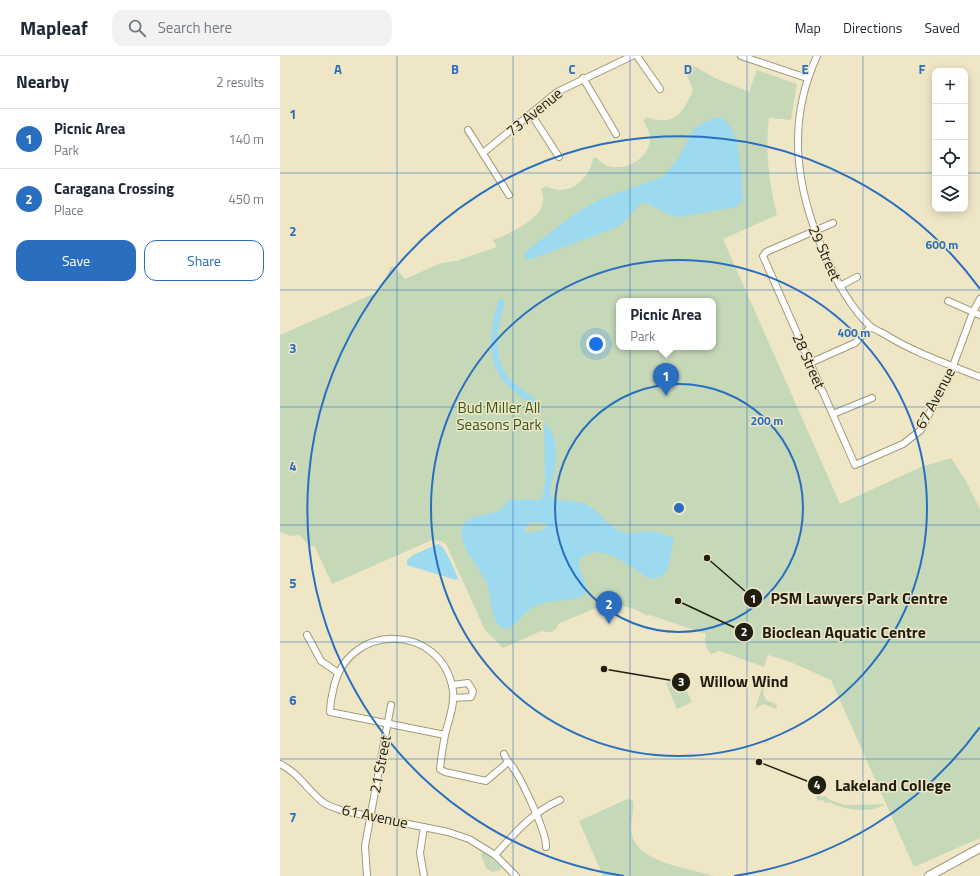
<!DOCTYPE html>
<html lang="en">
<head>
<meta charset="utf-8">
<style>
	body { margin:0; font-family:"Titillium Web",sans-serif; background:#f2f2f3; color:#1f2937 }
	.controls { position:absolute; right:12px; top:12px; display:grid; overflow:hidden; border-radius:8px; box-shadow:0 2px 10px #0003 }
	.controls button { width:36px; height:36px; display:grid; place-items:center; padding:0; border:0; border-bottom:1px solid #e0e1e3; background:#fff; color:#1f2937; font:20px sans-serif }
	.you { position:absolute; left:316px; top:288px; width:14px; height:14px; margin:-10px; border:3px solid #fff; border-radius:50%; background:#1a73e8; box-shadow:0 0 0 6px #1a73e833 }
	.badge { display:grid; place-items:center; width:26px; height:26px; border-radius:50%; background:#296ebf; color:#fff; font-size:13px; font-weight:700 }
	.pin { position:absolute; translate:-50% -33px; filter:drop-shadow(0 1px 2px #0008) }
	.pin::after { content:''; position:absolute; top:21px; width:14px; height:12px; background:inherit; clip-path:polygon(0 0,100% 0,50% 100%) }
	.popup { position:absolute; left:336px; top:242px; width:100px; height:52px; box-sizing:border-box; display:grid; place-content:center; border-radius:8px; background:#fff; filter:drop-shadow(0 1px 3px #0005); font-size:13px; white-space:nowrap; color:#747a83 }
	.popup b { font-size:15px; color:#1f2937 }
	.popup::after { content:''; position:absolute; left:50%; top:100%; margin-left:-8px; border:8px solid transparent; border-top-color:#fff }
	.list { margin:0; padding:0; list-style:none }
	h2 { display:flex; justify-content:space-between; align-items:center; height:52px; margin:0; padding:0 16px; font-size:17px }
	h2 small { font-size:13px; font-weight:400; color:#747a83 }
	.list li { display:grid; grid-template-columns:26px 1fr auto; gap:12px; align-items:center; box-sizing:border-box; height:60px; padding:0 16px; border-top:1px solid #e0e1e3 }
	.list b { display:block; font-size:15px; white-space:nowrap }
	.list p { margin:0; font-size:13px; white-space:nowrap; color:#747a83 }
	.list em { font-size:13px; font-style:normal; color:#747a83 }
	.actions { display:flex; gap:8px; padding:12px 16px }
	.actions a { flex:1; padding:9px 0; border:1px solid #296ebf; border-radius:12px; text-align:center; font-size:14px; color:#296ebf }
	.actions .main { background:#296ebf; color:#fff }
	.icon { flex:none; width:22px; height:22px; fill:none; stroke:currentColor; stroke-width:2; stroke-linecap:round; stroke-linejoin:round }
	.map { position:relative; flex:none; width:700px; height:820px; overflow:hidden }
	header { display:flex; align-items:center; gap:24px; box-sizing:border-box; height:56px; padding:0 20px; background:#fff; border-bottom:1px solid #e0e1e3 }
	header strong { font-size:19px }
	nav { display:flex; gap:22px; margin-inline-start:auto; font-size:14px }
	.search { width:280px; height:36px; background:#f2f2f3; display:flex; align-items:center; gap:10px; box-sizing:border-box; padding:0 14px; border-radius:12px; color:#747a83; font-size:15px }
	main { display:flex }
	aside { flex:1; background:#fff }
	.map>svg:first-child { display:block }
	.green { fill:#c5d9b9; fill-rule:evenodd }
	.water { fill:#9ddaef; fill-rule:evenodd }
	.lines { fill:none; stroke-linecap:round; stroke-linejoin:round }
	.minor-casing { stroke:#a29a7b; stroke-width:8 }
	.major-casing { stroke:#a29a7b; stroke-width:10 }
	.minor { stroke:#fff; stroke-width:6 }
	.major { stroke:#fff; stroke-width:8 }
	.grid { fill:none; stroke:#296ebf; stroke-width:1; stroke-opacity:0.55 }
	.ring { fill:none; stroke:#296ebf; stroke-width:2 }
	.labels { text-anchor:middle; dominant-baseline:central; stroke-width:3; stroke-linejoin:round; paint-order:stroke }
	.street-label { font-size:15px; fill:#211d11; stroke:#efe6c6 }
	.park-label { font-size:15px; fill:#345719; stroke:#efe6c6 }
	.grid-label { font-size:13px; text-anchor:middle; font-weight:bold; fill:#296ebf; stroke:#efe6c6; stroke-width:3; stroke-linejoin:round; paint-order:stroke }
	.centre { fill:#296ebf; stroke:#efe6c6; stroke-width:2 }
	.ring-label { font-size:12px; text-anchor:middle; font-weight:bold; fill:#296ebf; stroke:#efe6c6; stroke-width:3; stroke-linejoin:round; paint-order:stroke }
	.leader { fill:none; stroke:#211d11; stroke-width:1.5 }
	.callout-dot { fill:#211d11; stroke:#efe6c6; stroke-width:1.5 }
	.mark-label { font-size:12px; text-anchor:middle; font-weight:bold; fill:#fff }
	.callout-label { font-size:16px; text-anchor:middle; font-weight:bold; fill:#211d11; stroke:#efe6c6; stroke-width:3; stroke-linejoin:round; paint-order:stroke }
</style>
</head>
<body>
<header>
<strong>Mapleaf</strong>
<div class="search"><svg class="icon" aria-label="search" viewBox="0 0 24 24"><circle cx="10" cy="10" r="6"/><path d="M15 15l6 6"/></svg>Search here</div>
<nav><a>Map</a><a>Directions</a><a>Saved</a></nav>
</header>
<main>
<aside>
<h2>Nearby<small>2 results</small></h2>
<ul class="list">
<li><span class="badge">1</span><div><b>Picnic Area</b><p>Park</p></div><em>140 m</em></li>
<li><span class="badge">2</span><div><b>Caragana Crossing</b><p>Place</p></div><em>450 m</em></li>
</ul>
<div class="actions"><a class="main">Save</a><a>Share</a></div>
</aside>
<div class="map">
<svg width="700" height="820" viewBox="0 0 700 820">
	<rect width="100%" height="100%" fill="#efe6c6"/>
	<g class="green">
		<path d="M 412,9 L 435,22 L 469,36 L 477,14 L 517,28 L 511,64 L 489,62 C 485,95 489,126 497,159 L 443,183 L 560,448 L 641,411 L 671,402 L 686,425 L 700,453 L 700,782 L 634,811 L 551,624 L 508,605 L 488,599 L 484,611 L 440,595 L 431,598 C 426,592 423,586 426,578 L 370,559 L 368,560 L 354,553 L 330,546 L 278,568 C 276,577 268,577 261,575 L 223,592 L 205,574 L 166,488 L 161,485 L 152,484 L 52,528 L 35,491 L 30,490 L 19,479 L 10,480 L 0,476 L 0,279 L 100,235 L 110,212 L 113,210 L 125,223 L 161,207 L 176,205 L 217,191 L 213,184 C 231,177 274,159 261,133 L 266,130 C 288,142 308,125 313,103 L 316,101 C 331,122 370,108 370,82 C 370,76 366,70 363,64 L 367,61 C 394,71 403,57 413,34 L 406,17 ZM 339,245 L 433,245 L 433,291 L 339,291 Z"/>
		<path d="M 400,621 L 412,646 L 397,653 L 386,627 Z"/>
		<path d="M 487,623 L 483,637 L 486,644 L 496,648 L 497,651 L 496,653 L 483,648 L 475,653 L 484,625 Z"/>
		<path d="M 539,738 L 542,741 L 546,740 L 548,743 L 564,749 L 605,748 C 593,757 571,754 558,750 C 553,748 550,745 545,747 L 543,744 L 538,745 L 536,741 Z"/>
		<path d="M 347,743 L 353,745 C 355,757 348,770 353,782 C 362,807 411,813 434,820 L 323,820 L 299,765 Z"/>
		<path d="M 202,796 L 206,796 L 221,811 L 220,814 L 212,816 L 206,812 L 201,799 Z"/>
	</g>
	<g class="water">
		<path d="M 438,61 C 462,67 461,119 463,139 L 463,145 L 456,151 L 400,161 L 390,159 L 366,147 L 360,148 L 340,170 L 252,203 L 245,203 L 244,197 L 250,192 L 299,155 L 321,143 L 384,120 L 399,101 L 414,73 L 425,66 Z"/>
		<path d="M 219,243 L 224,244 C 225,251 221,258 220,265 C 216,282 216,300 225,316 C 234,333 256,336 263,355 L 260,355 C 249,347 238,339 228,330 C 204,308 210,271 219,243 Z"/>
		<path d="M 264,367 L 266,367 C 275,378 278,396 275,410 C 274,420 267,434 273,443 C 286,446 297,443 309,450 C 323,458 329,474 346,477 C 353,479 358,476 364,475 C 373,474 386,478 394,483 C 394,487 392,491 391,495 C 390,509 387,522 371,523 C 354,515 325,486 304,500 C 300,502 299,506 299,510 C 301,521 310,527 304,539 C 292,547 270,542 253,551 C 243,557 236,572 224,573 C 209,566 212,539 206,526 C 199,510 174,486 184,468 C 190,458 208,460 218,455 C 222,453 225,448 228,444 L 262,444 L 265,425 ZM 260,466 L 266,469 L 267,472 L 251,477 L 245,476 L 245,472 L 249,467 Z"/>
		<path d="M 158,488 C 166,490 174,514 178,522 L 176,524 L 127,509 L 127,504 L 133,499 Z"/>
	</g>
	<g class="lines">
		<g class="minor-casing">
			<g id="minor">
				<path d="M 357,0 L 380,33"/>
				<path d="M 461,0 L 527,22"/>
				<path d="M 537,0 C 506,67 516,134 545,199 C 556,225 569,250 590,270 C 595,274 601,276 606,279 C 635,297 668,308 700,321"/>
				<path d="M 303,22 L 336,78"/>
				<path d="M 251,58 L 279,101"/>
				<path d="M 188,74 L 229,139"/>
				<path d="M 203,97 L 277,36 L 352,0"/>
				<path d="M 553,167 L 486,196 L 483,200 L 575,409 L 623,388 L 641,374 L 673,310 L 693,256 L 700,243"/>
				<path d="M 560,230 L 577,221"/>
				<path d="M 668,245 L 700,259"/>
				<path d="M 530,307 L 575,287 L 591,271"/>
				<path d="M 553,358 L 592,342"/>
				<path d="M 27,579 L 41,605 L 57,616"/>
				<path d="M 172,629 L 188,627 L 193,635 L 191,641 L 173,642"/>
				<path d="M 165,679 L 50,656 C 50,649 51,642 53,635 C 65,565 163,566 173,635 C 175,649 168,666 165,679 C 163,690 161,702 160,713 L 165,716 L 206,725 L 227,707"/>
				<path d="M 224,698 C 228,708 230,706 234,713 C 243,727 267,777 266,791"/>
				<path d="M 0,708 C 19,717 28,735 44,747 C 50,751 58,753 64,755 L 168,776 L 189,783 L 215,799 L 236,820"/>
				<path d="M 144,771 L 140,797 L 144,820"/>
				<path d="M 215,799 C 236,776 251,757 280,744"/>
				<path d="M 87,820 L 85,790 L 111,649"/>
			</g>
		</g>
		<g class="major-casing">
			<path id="major" d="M 649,820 L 700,792"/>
		</g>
		<use href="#minor" class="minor"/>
		<use href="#major" class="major"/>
	</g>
	<path class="grid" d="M 117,0 L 117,820M 233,0 L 233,820M 350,0 L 350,820M 467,0 L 467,820M 583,0 L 583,820M 0,117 L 655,117M 685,117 L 700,117M 0,234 L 700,234M 0,351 L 700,351M 0,469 L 700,469M 0,586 L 700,586M 0,703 L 700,703"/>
	<g class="ring">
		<circle cx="399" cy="452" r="124"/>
		<circle cx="399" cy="452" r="248"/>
		<path d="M700 671A372 372 0 0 1 454 820M344 820A372 372 0 1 1 700 233"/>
	</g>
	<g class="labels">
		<g class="street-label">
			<text transform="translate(254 56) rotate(-39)">73 Avenue</text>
			<text transform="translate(545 197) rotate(66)">29 Street</text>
			<text transform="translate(529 305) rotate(66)">28 Street</text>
			<text transform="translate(655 342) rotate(-62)">67 Avenue</text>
			<text transform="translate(100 708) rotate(-79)">21 Street</text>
			<text transform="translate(95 760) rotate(12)">61 Avenue</text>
		</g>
		<g class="park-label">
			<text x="219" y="351">Bud Miller All<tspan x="219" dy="17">Seasons Park</tspan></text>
		</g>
	</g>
	<g class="grid-label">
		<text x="58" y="18">A</text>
		<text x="175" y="18">B</text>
		<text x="292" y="18">C</text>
		<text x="408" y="18">D</text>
		<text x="525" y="18">E</text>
		<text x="642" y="18">F</text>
		<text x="13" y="63">1</text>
		<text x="13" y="180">2</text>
		<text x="13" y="297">3</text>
		<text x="13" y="415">4</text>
		<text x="13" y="532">5</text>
		<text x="13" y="649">6</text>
		<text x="13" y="766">7</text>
	</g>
	<circle cx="399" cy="452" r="6" class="centre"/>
	<g class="ring-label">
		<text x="662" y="193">600 m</text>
		<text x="574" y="281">400 m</text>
		<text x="487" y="369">200 m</text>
	</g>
	<path class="leader" d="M427 502L473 542M398 545L464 576M324 613L401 626M479 706L537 729"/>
	<g class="callout-dot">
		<circle cx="427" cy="502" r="4"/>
		<circle cx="398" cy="545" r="4"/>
		<circle cx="324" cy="613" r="4"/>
		<circle cx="479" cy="706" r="4"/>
		<circle cx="473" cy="542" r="10"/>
		<circle cx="464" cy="576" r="10"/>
		<circle cx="401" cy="626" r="10"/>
		<circle cx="537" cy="729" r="10"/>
	</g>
	<g class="mark-label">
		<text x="473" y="547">1</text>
		<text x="464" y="580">2</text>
		<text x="401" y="630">3</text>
		<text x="537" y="733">4</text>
	</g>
	<g class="callout-label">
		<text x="579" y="548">PSM Lawyers Park Centre</text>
		<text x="564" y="582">Bioclean Aquatic Centre</text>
		<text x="464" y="631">Willow Wind</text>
		<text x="613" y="735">Lakeland College</text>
	</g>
</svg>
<div class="controls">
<button>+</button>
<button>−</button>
<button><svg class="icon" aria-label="locate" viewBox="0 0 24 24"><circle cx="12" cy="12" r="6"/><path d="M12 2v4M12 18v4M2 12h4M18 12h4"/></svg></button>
<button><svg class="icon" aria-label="layers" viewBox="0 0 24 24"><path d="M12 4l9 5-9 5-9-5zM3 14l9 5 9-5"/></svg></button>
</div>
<div class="you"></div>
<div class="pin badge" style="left:386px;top:340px">1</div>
<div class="popup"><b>Picnic Area</b>Park</div>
<div class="pin badge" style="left:329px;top:568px">2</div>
</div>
</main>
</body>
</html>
